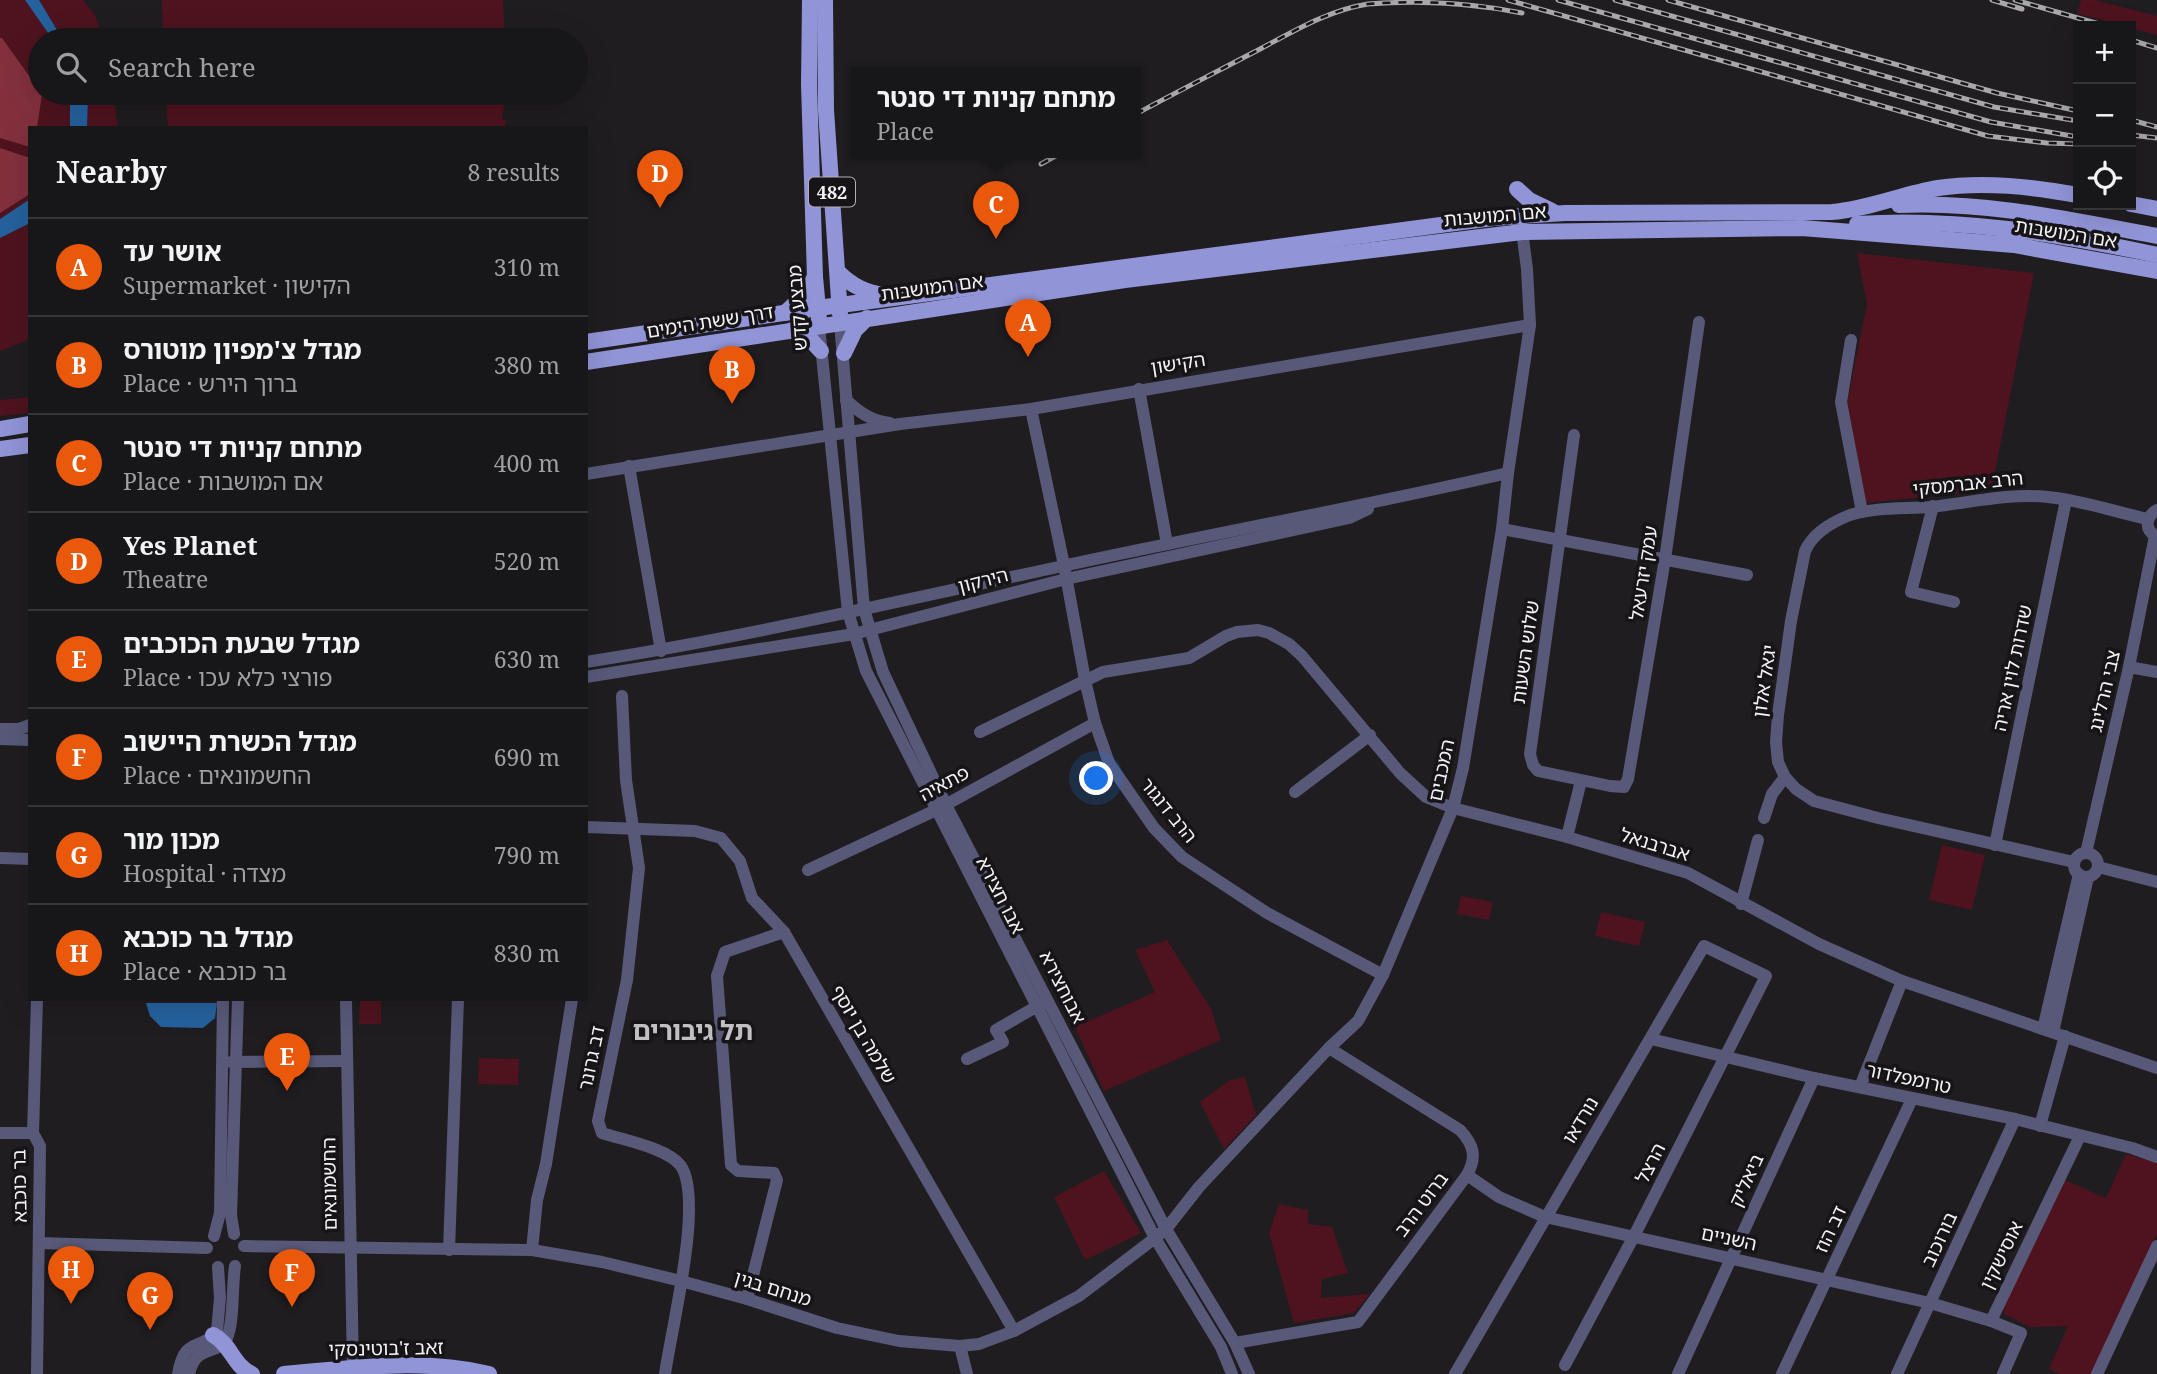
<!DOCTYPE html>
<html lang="en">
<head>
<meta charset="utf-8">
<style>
	body { margin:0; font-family:"Noto Serif","Noto Sans Hebrew",serif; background:#201f21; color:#f1f3f6 }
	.controls { position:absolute; right:21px; top:21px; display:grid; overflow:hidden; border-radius:0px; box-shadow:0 7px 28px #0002 }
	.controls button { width:63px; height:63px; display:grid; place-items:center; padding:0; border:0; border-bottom:2px solid #363537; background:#171618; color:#f1f3f6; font:35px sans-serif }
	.you { position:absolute; left:1097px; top:779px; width:24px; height:24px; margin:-18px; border:5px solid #fff; border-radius:50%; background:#1a73e8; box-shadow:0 0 0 10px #1a73e833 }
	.badge { display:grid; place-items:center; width:46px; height:46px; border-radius:50%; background:#ea580c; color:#fff; font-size:23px; font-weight:700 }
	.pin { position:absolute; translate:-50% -58px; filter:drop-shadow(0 2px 4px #0008) }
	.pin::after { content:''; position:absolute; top:37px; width:24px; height:21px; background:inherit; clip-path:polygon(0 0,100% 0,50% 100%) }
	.popup { position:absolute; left:851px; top:67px; width:290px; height:91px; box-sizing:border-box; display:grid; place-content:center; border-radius:0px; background:#171618; filter:drop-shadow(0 2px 5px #0005); font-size:23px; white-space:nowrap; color:#9e9fa2 }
	.popup b { font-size:26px; color:#f1f3f6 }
	.popup::after { content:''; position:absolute; left:50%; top:100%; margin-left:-14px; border:14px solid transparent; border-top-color:#171618 }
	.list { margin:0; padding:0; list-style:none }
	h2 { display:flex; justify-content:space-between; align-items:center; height:91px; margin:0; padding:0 28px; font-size:30px }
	h2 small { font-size:23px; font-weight:400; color:#9e9fa2 }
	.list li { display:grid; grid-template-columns:46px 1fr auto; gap:21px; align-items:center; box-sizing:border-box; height:98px; padding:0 28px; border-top:2px solid #363537 }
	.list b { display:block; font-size:26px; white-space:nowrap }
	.list p { margin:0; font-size:23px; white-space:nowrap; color:#9e9fa2 }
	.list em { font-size:23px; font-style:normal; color:#9e9fa2 }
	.icon { flex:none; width:38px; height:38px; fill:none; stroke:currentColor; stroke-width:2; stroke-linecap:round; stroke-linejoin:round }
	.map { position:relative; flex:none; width:2157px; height:1374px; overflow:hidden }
	.search { position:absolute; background:#171618; box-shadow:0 7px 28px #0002; left:28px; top:28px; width:560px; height:77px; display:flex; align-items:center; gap:18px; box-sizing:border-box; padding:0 24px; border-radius:38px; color:#9e9fa2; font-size:26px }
	.panel { position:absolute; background:#171618; box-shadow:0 7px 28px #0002; left:28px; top:126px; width:560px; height:875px; border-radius:0px }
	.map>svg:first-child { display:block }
	.green { fill:#4e131e }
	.forest { fill:#83303d }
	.water { fill:#25619d }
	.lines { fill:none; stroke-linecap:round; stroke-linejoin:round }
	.minor { stroke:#585979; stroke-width:12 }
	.major { stroke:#9194d6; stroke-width:16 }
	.rail-casing { stroke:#a8a7a9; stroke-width:5 }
	.rail { stroke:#161417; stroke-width:2.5; stroke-dasharray:8; stroke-linecap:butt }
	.labels { text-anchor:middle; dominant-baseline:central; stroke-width:7; stroke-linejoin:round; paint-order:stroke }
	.shield { fill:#161417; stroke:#b1afb2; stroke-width:2 }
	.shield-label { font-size:18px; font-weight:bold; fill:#f3f2f4 }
	.street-label { font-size:19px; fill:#f3f2f4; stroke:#161417 }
	.district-label { font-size:26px; font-weight:bold; fill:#c1bfc3; stroke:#161417 }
</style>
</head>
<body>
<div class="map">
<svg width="2157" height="1374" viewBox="0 0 2157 1374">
	<rect width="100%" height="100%" fill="#1f1d20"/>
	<g class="green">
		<path d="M 0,0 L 25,0 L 52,38 L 53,40 L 40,40 L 40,93 L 70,93 L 70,128 L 30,128 L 30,199 L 0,219 Z"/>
		<path d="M 39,0 L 83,0 L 95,15 L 103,40 L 63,40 Z"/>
		<path d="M 162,0 L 503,0 L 505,40 L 163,40 Z"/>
		<path d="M 2081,0 L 2095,0 L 2157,16 L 2157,35 L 2131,28 L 2131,26 L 2077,14 Z"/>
		<path d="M 86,93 L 113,93 L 118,128 L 87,128 L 88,99 Z"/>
		<path d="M 166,93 L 506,93 L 502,119 L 507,121 L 504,128 L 168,128 Z"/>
		<path d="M 30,223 L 30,339 L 0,351 L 0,238 Z"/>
		<path d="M 1857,253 L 2034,273 L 1992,487 L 1964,493 L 1863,503 L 1845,414 L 1867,304 Z"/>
		<path d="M 30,397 L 30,413 L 0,416 L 0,400 Z"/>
		<path d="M 1942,845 L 1985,855 L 1972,910 L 1929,900 Z"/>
		<path d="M 1461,896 L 1493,902 L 1489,920 L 1457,914 Z"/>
		<path d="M 1601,912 L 1645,922 L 1639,946 L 1595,936 Z"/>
		<path d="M 1167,940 L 1211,1009 L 1221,1040 L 1104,1091 L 1075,1027 L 1155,992 L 1135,950 Z"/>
		<path d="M 360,999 L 381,999 L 381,1024 L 359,1024 Z"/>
		<path d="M 479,1058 L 519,1059 L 518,1085 L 478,1084 Z"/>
		<path d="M 1245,1077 L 1256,1115 L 1224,1149 L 1200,1102 L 1230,1080 Z"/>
		<path d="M 2126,1154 L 2157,1163 L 2157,1234 L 2094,1374 L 2060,1374 L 2049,1369 L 2068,1326 L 2030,1327 L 2004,1314 L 2004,1305 L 2065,1180 L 2106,1198 Z"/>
		<path d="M 1104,1171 L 1141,1233 L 1085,1260 L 1054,1197 Z"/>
		<path d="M 1279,1204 L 1308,1210 L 1308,1224 L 1332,1227 L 1348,1273 L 1322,1279 L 1321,1298 L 1370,1294 L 1354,1313 L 1294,1323 L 1269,1233 Z"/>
	</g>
	<g class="forest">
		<path d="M 0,38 L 2,38 L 42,94 L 37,128 L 30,128 L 30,147 L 0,138 Z"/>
		<path d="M 0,148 L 30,158 L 30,194 L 0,213 Z"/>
	</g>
	<g class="water">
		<path d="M 25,0 L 39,0 L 63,40 L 53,40 Z"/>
		<path d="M 70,93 L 86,93 L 88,99 L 87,128 L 70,128 Z"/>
		<path d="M 30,199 L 30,223 L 0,238 L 0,219 Z"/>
		<path d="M 146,1003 L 217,1003 L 215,1018 L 203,1028 L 161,1027 L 150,1016 Z"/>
	</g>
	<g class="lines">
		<g class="minor">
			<path d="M 840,323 L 864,609 L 883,672 L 946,805 L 1166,1229 L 1235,1343 L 1249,1374"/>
			<path d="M 819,326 L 848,612 L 866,671 L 1155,1238 L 1221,1347 L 1232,1374"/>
			<path d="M 1851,340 L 1841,402 L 1862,512"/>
			<path d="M 1139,389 L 1167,544"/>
			<path d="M 846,400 C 859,412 871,421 890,423"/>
			<path d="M 1031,409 L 1064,565 L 1085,680 L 1095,723 L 1109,763 L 1154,828 L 1182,857 L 1267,913 L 1383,975"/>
			<path d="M 1574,435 L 1530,754 L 1533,765 L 1538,771 L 1610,786 L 1624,787 L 1628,779 L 1665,559 L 1699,322"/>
			<path d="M 629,466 L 661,651"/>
			<path d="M 586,474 L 900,424 L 1031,409 L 1530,325"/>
			<path d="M 1933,506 L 1911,592 L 1954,602"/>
			<path d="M 2157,510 C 2145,517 2144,530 2157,537"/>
			<path d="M 1502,529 L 1747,575"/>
			<path d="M 586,662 C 746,637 904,600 1063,566 C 1211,534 1360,507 1508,473"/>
			<path d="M 2129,667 L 2157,672"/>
			<path d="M 586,677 L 854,634 L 1066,579 L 1349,518 L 1368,509"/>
			<path d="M 622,696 L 626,780 L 639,868 L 627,980 L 598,1121 L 602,1133 C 623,1140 668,1148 681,1166 C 704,1201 671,1330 665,1374"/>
			<path d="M 0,729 L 19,729 L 30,725"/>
			<path d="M 980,732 L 1103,672 L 1189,658 L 1226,636 L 1237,632 L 1258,630 L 1269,633 L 1289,644 L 1302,656 L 1400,773 L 1426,797 L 1453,808 L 1567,837 L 1688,873 L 1819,944 L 1902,981 L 2157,1068"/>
			<path d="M 0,739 L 30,740"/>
			<path d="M 1295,792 L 1370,735"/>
			<path d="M 1764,818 L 1772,794 L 1785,777"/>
			<path d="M 586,827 L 695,831 L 721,838 L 740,861 L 752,898 L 784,932 L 1014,1331"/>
			<path d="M 1567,837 L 1581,781"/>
			<path d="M 1995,845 L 2066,500"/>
			<circle cx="2086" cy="865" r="12"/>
			<path d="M 2086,853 L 2129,667 L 2155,536"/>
			<path d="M 0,858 L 30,859"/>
			<path d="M 2074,862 L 1878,818 L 1814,801 L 1796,789 L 1785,777 L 1778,762 L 1776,742 L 1778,715 L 1791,621 L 1805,551 C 1813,533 1832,522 1850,515 C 1875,507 1904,509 1930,507 C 1969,503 2008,493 2048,497 C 2081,500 2115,512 2148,519"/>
			<path d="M 2098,867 L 2157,882"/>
			<path d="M 808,870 L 936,810 L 1095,723"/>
			<path d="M 1741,904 L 1758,840"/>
			<path d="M 37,999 L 33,1133 L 40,1146 L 37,1374"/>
			<path d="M 346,999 L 353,1368"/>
			<path d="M 2043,1029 L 2079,874"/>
			<path d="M 2053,1032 L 2088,877"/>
			<path d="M 1651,1039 L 1814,1078 L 2015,1119 L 2132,1148 L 2157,1157"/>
			<path d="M 967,1059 L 1003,1042 L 996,1030 L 1041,1004"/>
			<path d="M 231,1062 L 346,1061"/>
			<path d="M 1860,1087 L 1902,981"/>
			<path d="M 2040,1126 L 2065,1036"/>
			<path d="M 0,1133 L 33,1133"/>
			<path d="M 1467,1175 L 1499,1197 L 1545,1217 L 1930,1303 L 1991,1321"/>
			<path d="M 234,1234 L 231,1215 L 238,999"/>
			<path d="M 214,1236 L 220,1213 L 223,999"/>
			<path d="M 39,1243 L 207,1248"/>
			<path d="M 244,1246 L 532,1250 L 602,1262 L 681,1281 L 747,1299 L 837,1328 L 899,1341 L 960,1346 L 979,1344 L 1014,1331 L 1079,1296 L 1155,1238 L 1166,1229 L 1199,1187 L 1329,1048 L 1358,1021 L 1383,975 L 1453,808 L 1463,768 L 1502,529 L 1508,473 L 1530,325 L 1527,269 L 1521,223"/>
			<path d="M 449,1250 L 458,999"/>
			<path d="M 532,1250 L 537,1200 L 546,1164 L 572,999"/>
			<path d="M 747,1299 L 777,1180 L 774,1173 L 738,1171 L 731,1165 L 717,976 L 725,952 L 784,932"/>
			<path d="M 1235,1343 L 1358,1322 L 1467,1175 C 1477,1157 1474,1145 1460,1130 L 1329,1048"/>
			<path d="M 960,1346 L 967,1374"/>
			<path d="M 178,1374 C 185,1335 200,1352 217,1331 L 220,1298 L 218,1267"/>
			<path d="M 189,1374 C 196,1343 217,1357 227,1338 C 234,1323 232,1285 235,1266"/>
			<path d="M 1455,1374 L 1704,946 L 1766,976 L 1633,1238 L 1565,1365"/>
			<path d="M 1678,1374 L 1814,1078"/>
			<path d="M 1782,1374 L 1912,1099"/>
			<path d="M 1897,1374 L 2015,1119"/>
			<path d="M 2003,1374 L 2021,1333 L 1991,1321 L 2080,1136"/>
			<path d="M 2097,1374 L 2157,1246"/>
		</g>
		<g class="major">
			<path d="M 810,0 L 809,84 L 815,277 L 819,319"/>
			<path d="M 825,0 L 826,110 L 840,314"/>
			<path d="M 1517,189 L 1529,200 L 1552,211"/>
			<path d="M 2131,204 L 2157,209"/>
			<path d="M 1899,205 C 1986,201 2072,220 2157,236"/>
			<path d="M 1857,224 C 1957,217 2059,234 2157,255"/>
			<path d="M 838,272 C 852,286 865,292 884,295"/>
			<path d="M 785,313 L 804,295 L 815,277"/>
			<path d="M 792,330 L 810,339 L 821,351"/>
			<path d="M 586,342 L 818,308 L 1493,218 L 1565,213 L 1832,212 C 1869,209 1902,194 1938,188 C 1984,181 2033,187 2078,195"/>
			<path d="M 844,353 L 855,330 L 867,318"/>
			<path d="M 586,362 L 1125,280 L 1522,232 L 1802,228 L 2014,245 L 2157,271"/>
			<path d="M 0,429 L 30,424"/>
			<path d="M 0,449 L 30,445"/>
			<path d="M 213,1335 C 231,1344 233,1366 252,1374"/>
			<path d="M 284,1374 C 352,1368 422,1358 489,1374"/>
		</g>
		<g class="rail-casing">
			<g id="rail">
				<path d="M 1508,0 L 1988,136 L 2047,143 L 2078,144"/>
				<path d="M 1558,0 L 1991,122 L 2072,136"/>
				<path d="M 1615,0 L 1994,107 L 2078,121"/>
				<path d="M 1668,0 L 1997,93 L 2078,111"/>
				<path d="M 1992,0 L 2022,9"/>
				<path d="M 2015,0 L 2106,26"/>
				<path d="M 2131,40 L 2157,48"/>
				<path d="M 1136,114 C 1177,92 1218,71 1260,49 C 1294,31 1329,10 1368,4 C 1420,0 1472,3 1522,13"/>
				<path d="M 2131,120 L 2157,127"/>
				<path d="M 2131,135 L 2157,138"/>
				<path d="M 1041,164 L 1061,153"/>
			</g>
		</g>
		<use href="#rail" class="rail"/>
	</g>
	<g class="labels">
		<rect class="shield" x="809" y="177.5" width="46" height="29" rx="5"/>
		<g class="shield-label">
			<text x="832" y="192">482</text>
		</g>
		<g class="street-label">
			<text transform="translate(1495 215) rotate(-5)">אם המושבות</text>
			<text transform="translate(2066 233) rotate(9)">אם המושבות</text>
			<text transform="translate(932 287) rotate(-8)">אם המושבות</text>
			<text transform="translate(797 308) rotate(-94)">מבצע קדש</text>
			<text transform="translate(710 321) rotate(-9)">דרך ששת הימים</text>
			<text transform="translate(1178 363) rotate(-9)">הקישון</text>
			<text transform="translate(1968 483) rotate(-6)">הרב אברמסקי</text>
			<text transform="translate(1643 573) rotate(-81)">עמק יזרעאל</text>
			<text transform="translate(983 580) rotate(-14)">הירקון</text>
			<text transform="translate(1525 652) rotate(-82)">שלוש השעות</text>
			<text transform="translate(2012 668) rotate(-78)">שדרות לוין אריה</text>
			<text transform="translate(1764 681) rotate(-82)">יגאל אלון</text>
			<text transform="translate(2104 691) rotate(-77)">צבי הרלינג</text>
			<text transform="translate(1441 770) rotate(-78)">המכבים</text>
			<text transform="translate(944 783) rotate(-28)">פתאיה</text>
			<text transform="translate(1169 810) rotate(51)">הרב דנגור</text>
			<text transform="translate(1655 844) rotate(17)">אברבנאל</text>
			<text transform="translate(1001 895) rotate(63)">אבו חצירא</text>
			<text transform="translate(1063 987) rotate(63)">אבוחצירא</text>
			<text transform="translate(864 1034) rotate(60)">שלמה בן יוסף</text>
			<text transform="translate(591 1058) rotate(-78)">דב גרונר</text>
			<text transform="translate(1909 1078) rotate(12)">טרומפלדור</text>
			<text transform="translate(1580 1120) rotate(-59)">נורדאו</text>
			<text transform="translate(1650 1163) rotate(-63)">הרצל</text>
			<text transform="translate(1746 1180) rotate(-65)">ביאליק</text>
			<text transform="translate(329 1184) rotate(-91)">החשמונאים</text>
			<text transform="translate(19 1186) rotate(-91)">בר כוכבא</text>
			<text transform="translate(1421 1204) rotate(-53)">ברוט הרב</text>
			<text transform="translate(1830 1229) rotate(-65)">דב הוז</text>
			<text transform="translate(1729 1238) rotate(12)">השניים</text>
			<text transform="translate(1939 1239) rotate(-65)">בורוכוב</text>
			<text transform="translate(2001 1255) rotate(-64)">אוסישקין</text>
			<text transform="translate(773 1288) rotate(17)">מנחם בגין</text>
			<text transform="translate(386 1348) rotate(-1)">זאב ז'בוטינסקי</text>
		</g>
		<g class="district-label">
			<text x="693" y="1030">תל גיבורים</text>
		</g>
	</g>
</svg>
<div class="controls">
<button>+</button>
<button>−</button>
<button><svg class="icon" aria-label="locate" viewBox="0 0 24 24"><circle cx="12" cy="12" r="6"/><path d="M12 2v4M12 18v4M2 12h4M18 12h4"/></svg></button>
</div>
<div class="you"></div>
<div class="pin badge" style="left:1028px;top:357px">A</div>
<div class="pin badge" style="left:732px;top:404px">B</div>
<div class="pin badge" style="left:996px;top:239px">C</div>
<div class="popup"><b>מתחם קניות די סנטר</b>Place</div>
<div class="pin badge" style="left:660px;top:208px">D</div>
<div class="pin badge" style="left:287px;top:1091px">E</div>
<div class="pin badge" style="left:292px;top:1307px">F</div>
<div class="pin badge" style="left:150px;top:1330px">G</div>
<div class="pin badge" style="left:71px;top:1304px">H</div>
<div class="search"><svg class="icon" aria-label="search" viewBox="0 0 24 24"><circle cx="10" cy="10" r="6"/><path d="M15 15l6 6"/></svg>Search here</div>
<section class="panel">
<h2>Nearby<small>8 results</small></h2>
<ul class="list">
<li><span class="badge">A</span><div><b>אושר עד</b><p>Supermarket · הקישון</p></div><em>310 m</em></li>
<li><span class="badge">B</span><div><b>מגדל צ'מפיון מוטורס</b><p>Place · ברוך הירש</p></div><em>380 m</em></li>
<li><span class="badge">C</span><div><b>מתחם קניות די סנטר</b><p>Place · אם המושבות</p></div><em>400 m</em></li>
<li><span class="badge">D</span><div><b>Yes Planet</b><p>Theatre</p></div><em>520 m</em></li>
<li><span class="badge">E</span><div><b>מגדל שבעת הכוכבים</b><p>Place · פורצי כלא עכו</p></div><em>630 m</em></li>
<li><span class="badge">F</span><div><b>מגדל הכשרת היישוב</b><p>Place · החשמונאים</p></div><em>690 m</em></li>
<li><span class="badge">G</span><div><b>מכון מור</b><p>Hospital · מצדה</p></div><em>790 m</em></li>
<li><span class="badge">H</span><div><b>מגדל בר כוכבא</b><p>Place · בר כוכבא</p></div><em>830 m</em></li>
</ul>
</section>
</div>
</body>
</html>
